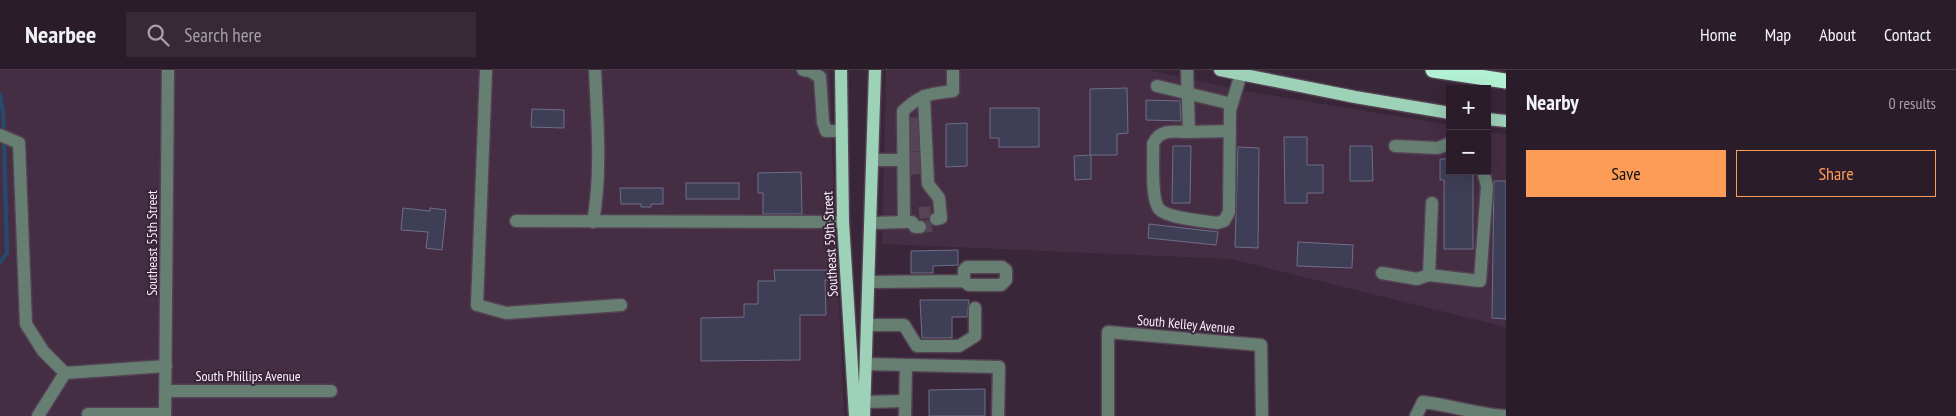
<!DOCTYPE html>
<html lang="en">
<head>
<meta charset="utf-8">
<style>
	body { margin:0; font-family:"PT Sans Narrow",sans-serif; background:#372936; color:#f1f3f6 }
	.controls { position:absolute; right:15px; top:15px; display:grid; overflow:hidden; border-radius:0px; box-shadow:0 5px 20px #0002 }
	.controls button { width:45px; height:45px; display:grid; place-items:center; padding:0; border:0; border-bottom:1px solid #473a47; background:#2b1c2a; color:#f1f3f6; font:25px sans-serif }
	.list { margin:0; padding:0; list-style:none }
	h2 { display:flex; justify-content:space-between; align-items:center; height:65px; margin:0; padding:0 20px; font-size:21px }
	h2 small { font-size:16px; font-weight:400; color:#a6a1a8 }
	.actions { display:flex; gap:10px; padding:15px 20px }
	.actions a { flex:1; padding:11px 0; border:1px solid #fd9c56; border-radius:0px; text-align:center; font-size:18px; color:#fd9c56 }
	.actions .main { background:#fd9c56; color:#111 }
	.icon { flex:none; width:28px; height:28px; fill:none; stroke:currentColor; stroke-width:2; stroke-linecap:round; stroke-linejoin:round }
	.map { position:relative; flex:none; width:1506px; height:346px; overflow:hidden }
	header { display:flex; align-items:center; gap:30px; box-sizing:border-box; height:70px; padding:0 25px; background:#2b1c2a; border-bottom:1px solid #473a47 }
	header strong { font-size:24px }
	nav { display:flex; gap:28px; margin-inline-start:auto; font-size:18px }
	.search { width:350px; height:45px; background:#372936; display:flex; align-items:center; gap:12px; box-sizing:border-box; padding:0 18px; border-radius:0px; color:#a6a1a8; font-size:19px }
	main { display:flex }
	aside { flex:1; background:#2b1c2a }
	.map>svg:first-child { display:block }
	.built { fill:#452d44 }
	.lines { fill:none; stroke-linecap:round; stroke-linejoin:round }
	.stream { stroke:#244b6f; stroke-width:4 }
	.building { fill:#3f3e57; stroke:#6f6e89 }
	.minor-tunnel { stroke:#564455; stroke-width:12; stroke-dasharray:12 6; stroke-linecap:butt }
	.minor-casing { stroke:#544253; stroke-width:15 }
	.major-casing { stroke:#544253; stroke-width:15 }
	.highway-casing { stroke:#544253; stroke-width:18 }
	.minor { stroke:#677f73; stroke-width:12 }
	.major { stroke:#9dd1b8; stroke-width:12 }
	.highway { stroke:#b3f1d4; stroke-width:15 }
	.labels { text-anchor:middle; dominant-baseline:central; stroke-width:4; stroke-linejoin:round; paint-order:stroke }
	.street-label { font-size:14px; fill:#fbeefa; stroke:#392638 }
</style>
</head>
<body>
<header>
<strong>Nearbee</strong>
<div class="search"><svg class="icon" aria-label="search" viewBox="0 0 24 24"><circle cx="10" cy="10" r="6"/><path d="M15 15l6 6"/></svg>Search here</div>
<nav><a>Home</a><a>Map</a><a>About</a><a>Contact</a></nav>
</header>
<main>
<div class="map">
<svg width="1506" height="346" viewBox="0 0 1506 346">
	<rect width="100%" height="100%" fill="#392638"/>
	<g class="built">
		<path d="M 0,0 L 830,0 L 832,78 L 844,346 L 0,346 Z"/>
		<path d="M 886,0 L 1148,0 L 1250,22 L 1450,55 L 1450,101 L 1487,101 L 1487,61 L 1506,65 L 1506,257 L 1231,189 L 882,174 Z"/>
	</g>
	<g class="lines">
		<g class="stream">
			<path d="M 0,24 L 3,42 L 4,64"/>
			<path d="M 0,192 L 7,183 L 4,71"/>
		</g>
	</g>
	<g class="building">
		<path d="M 1127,18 L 1128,63 L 1117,64 L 1117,85 L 1090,85 L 1090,19 Z"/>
		<path d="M 1146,30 L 1180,31 L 1181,51 L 1146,50 Z"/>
		<path d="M 990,38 L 1039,38 L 1039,77 L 999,77 L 999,68 L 990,68 Z"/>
		<path d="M 532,39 L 564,40 L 564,58 L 531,57 Z"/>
		<path d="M 967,53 L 967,96 L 946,97 L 946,54 Z"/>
		<path d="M 1284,67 L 1307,67 L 1307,95 L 1323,95 L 1323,123 L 1307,123 L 1307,133 L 1285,133 Z"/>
		<path d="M 1173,76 L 1191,76 L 1190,133 L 1172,133 Z"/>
		<path d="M 1350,76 L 1372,76 L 1373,111 L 1350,111 Z"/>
		<path d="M 1238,77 L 1259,78 L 1258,178 L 1235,177 Z"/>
		<path d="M 1091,85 L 1091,109 L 1075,110 L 1074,86 Z"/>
		<path d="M 1440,89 L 1450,89 L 1450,101 L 1473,101 L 1473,179 L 1444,179 L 1444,110 L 1440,110 Z"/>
		<path d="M 801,102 L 802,144 L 763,144 L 763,123 L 758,123 L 758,103 Z"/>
		<path d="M 1494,111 L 1506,111 L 1506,249 L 1492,248 Z"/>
		<rect x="686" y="113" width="53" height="16"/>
		<path d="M 620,118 L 663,118 L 663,134 L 651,134 L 651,137 L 641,137 L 641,134 L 621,134 Z"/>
		<path d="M 403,138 L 430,141 L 430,138 L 446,140 L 442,180 L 426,178 L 428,162 L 401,160 Z"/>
		<path d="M 1149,154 L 1218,162 L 1216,175 L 1148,168 Z"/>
		<path d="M 1298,172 L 1353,175 L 1352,198 L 1297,196 Z"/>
		<path d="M 958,180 L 958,195 L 933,196 L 933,203 L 911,203 L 911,181 Z"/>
		<path d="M 774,200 L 829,200 L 829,210 L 825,210 L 826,245 L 800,245 L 800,290 L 701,291 L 701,248 L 744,247 L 744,234 L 758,234 L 758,211 L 775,211 Z"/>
		<path d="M 920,230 L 969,230 L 967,247 L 952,247 L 952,268 L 922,268 Z"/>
		<path d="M 985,319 L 985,346 L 929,346 L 929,320 Z"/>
	</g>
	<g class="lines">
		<g class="minor-tunnel">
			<path d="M 908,54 L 920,53"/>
			<path d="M 908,64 L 920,63"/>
			<path d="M 908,76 L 920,75"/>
			<path d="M 908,88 L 921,88"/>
			<path d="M 908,99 L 920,98"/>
			<path d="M 919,143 L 932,142"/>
			<path d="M 920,157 L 932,156"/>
		</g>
		<g class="minor-casing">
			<g id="minor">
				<path d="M 486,0 L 477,235 L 506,243 L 621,235"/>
				<path d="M 803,0 L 810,1 L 820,7 L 823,52 L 826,61 L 842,61"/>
				<path d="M 1187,0 L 1189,62 C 1174,62 1160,58 1153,74 C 1154,88 1150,131 1160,140 C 1169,148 1204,151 1217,153 L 1224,151 L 1229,142 L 1230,40 L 1241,4"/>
				<path d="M 1157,16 L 1232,34"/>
				<path d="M 924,26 L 928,114 L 939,128 L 941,148 L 936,149"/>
				<path d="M 1189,62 L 1230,61"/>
				<path d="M 0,65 L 19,73 L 26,254 L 43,281 L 65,303"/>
				<path d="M 1395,76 L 1438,78 L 1450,73"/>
				<path d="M 873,90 L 903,90"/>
				<path d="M 1432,133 L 1429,205 L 1480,211 L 1487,116 L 1483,101"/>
				<path d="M 516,151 L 843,152"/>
				<path d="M 593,152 C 602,102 597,50 595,0"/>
				<path d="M 904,152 L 912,152 L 915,157 L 920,157"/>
				<path d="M 871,153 L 904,152 L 903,41 C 921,24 929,24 953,21 L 953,0"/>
				<path d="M 1382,203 L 1417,209 L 1429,205"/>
				<path d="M 869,212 L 964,211 L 969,215 L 1001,215 L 1006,210 L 1006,200 L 1002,197 L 967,197 L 964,200 L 964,211"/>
				<path d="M 867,255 L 904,255 L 917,276 L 959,276 L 975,266 L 975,238"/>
				<path d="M 866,294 L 999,297 L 998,346"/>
				<path d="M 166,321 L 331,321"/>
				<path d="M 864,332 L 905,331"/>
				<path d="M 88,344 L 165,344"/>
				<path d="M 38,346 L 65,303 L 166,296"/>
				<path d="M 165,346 L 168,0"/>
				<path d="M 905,346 L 906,295"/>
				<path d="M 1108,346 L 1108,262 L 1261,275 L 1262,346"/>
				<path d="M 1416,346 L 1423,332 C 1451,335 1478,345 1506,346"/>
			</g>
		</g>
		<g class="major-casing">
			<g id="major">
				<path d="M 841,0 L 843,152 L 855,346"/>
				<path d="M 1220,0 L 1355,27 L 1450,43"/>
				<path d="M 1487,49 L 1506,51"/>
				<path d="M 864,346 L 875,0"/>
			</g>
		</g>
		<g class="highway-casing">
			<path id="highway" d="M 1433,0 L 1506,11"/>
		</g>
		<use href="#minor" class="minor"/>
		<use href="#major" class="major"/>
		<use href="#highway" class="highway"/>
	</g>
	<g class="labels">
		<g class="street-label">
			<text transform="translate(152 173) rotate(-90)">Southeast 55th Street</text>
			<text transform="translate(830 174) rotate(-93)">Southeast 59th Street</text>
			<text transform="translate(1186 254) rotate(5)">South Kelley Avenue</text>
			<text x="248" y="306">South Phillips Avenue</text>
		</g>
	</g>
</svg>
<div class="controls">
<button>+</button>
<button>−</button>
</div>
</div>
<aside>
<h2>Nearby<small>0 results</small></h2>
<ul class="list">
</ul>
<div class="actions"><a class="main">Save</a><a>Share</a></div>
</aside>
</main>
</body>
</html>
